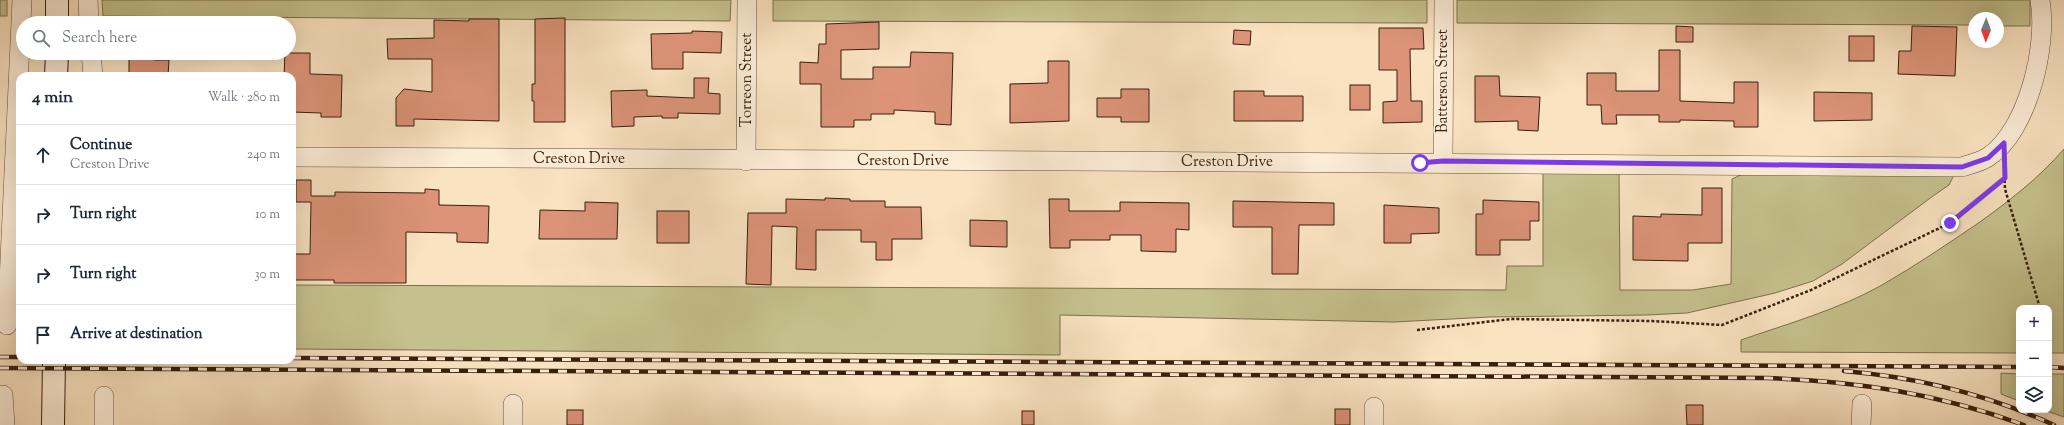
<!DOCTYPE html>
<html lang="en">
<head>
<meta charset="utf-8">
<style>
	body { margin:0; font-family:"Sorts Mill Goudy",serif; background:#f2f2f3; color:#1f2937 }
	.controls { position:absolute; right:12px; bottom:12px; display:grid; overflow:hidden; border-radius:8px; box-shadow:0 4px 16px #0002 }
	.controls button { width:36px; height:36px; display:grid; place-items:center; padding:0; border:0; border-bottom:1px solid #e0e1e3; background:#fff; color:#1f2937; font:20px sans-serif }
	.compass { position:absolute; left:1968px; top:12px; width:36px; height:36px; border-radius:50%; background:#fff; box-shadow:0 4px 16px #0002; rotate:181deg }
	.stop { position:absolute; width:12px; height:12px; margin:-9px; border:3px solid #7c3aed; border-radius:50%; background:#fff }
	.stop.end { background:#7c3aed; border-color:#fff; box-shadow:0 1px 4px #0008 }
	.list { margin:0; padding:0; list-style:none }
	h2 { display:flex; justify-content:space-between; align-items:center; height:52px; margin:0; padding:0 16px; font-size:17px }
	h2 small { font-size:13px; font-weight:400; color:#747a83 }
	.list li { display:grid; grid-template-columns:26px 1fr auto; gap:12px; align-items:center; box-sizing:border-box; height:60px; padding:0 16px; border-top:1px solid #e0e1e3 }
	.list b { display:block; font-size:15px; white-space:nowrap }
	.list p { margin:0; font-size:13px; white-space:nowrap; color:#747a83 }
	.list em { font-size:13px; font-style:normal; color:#747a83 }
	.icon { flex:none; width:22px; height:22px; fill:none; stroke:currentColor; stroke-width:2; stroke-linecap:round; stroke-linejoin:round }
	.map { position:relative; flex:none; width:2064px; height:425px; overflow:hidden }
	.search { position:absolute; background:#fff; box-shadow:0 4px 16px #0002; left:16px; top:16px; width:280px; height:44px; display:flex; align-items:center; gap:10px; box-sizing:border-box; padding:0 14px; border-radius:22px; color:#747a83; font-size:15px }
	.panel { position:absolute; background:#fff; box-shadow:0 4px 16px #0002; left:16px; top:72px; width:280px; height:292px; border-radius:12px }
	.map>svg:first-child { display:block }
	.green { fill:#c5c18e; stroke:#7e704e }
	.building { fill:#dc9378; stroke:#381e0e }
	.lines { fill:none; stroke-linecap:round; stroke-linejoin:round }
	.street-casing { stroke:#684f3b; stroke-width:20 }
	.secondary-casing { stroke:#381e0e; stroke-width:24 }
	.path { stroke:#381e0e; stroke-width:2.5; stroke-dasharray:3 2; stroke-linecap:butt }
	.street { stroke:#fcedd7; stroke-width:19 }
	.secondary { stroke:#fcedd7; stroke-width:22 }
	.rail-casing { stroke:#381e0e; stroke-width:4.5 }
	.rail { stroke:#fcedd7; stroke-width:3; stroke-dasharray:9; stroke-linecap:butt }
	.route { stroke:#7c3aed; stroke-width:5 }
	.labels { text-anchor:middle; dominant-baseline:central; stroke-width:3; stroke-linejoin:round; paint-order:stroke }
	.street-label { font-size:15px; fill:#381e0e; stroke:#fcedd7 }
</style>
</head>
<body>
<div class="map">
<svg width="2064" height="425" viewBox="0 0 2064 425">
	<rect width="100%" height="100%" fill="#fae3c1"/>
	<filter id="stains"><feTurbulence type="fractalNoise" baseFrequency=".005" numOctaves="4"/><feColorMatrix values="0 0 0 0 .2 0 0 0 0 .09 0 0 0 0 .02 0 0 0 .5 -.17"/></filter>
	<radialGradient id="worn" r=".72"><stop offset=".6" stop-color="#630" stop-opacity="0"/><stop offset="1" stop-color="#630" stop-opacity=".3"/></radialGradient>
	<g class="green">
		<rect x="0" y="0" width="7" height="16"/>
		<path d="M 102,0 L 731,0 L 730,21 L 103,16 Z"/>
		<path d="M 773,0 L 1427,0 L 1427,23 L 773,21 Z"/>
		<path d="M 1457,0 L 2030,0 L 2030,26 L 1998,26 L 1998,18 L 1974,18 L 1974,25 L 1457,23 Z"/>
		<path d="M 2064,149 L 2064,353 L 2049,353 L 2049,308 L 2019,308 L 2019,353 L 1741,352 L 1741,340 C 1787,324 1840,309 1882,285 C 1915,266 1946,245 1977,224 C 2008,202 2039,178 2064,149 Z"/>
		<path d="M 1543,169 L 1619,170 L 1620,290 L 1693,290 L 1731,284 L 1732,179 L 1747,172 L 1955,173 L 1949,185 L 1933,196 L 1842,264 L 1813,281 L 1775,293 L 1687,313 L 1647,315 L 1490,317 L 1394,322 L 1060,315 L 1060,355 L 292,349 L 292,285 L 1506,290 L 1507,266 L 1543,266 Z"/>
		<path d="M 2001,373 L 2019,374 L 2019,401 L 2001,394 Z"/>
		<path d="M 2049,374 L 2064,374 L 2064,417 L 2044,410 L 2049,410 Z"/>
	</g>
	<g class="building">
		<path d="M 565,18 L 565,122 L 534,122 L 534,101 L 532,101 L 532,84 L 535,84 L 535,19 Z"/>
		<path d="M 469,19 L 499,19 L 499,121 L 414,119 L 414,126 L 396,126 L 396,98 L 404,89 L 432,92 L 432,59 L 388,59 L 387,39 L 434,38 L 434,20 L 469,21 Z"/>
		<path d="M 879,22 L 879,49 L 841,50 L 841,79 L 873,79 L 873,67 L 910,67 L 911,52 L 953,53 L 951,125 L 935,124 L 935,112 L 894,110 L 894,114 L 871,114 L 871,120 L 854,120 L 854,127 L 821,127 L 821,84 L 800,84 L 800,62 L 818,63 L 819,44 L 826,44 L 826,24 Z"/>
		<path d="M 1676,26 L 1693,27 L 1693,42 L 1676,42 Z"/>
		<path d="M 1912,26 L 1957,27 L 1955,76 L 1898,74 L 1899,51 L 1911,51 Z"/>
		<path d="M 1379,28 L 1423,28 L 1424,49 L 1410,49 L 1411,101 L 1422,101 L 1422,122 L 1383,123 L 1383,102 L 1397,101 L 1397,70 L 1379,70 Z"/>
		<path d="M 1234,30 L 1251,31 L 1250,45 L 1233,44 Z"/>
		<path d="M 692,31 L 722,32 L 721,53 L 683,52 L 683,69 L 652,69 L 651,34 L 692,33 Z"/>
		<rect x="1849" y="36" width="25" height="25"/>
		<path d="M 1659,50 L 1680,50 L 1680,101 L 1734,103 L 1734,82 L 1758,82 L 1758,127 L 1734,127 L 1734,121 L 1680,120 L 1680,122 L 1659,122 L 1659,115 L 1616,115 L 1617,124 L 1602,124 L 1601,105 L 1587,105 L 1587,73 L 1616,73 L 1616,91 L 1659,91 Z"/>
		<path d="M 129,53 L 154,53 L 154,60 L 169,60 L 168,76 L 129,76 Z"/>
		<path d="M 285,53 L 310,53 L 310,74 L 342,75 L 341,117 L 321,117 L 321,113 L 292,112 L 292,76 L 284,76 Z"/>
		<path d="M 1048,61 L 1069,61 L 1069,121 L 1010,123 L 1010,84 L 1048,83 Z"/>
		<path d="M 1475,76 L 1499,76 L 1500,96 L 1540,97 L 1538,131 L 1518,130 L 1518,121 L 1475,122 Z"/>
		<path d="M 694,78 L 709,78 L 708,93 L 720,94 L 720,114 L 678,113 L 678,118 L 662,118 L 662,116 L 634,117 L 634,126 L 612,127 L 611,91 L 647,90 L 647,96 L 694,98 Z"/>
		<rect x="1350" y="85" width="20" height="25"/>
		<path d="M 1121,89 L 1149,89 L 1149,122 L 1121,122 L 1121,117 L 1097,117 L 1097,98 L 1121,98 Z"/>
		<path d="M 1234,91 L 1264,91 L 1264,96 L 1303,96 L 1303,121 L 1234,121 Z"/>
		<path d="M 1814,92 L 1872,93 L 1872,120 L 1814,121 Z"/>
		<path d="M 296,180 L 311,180 L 311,196 L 335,196 L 335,192 L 425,193 L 425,189 L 439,190 L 439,205 L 489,206 L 488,243 L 457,242 L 457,233 L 406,232 L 406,283 L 334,283 L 334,280 L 295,280 L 295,254 L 310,254 L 311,202 L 296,202 Z"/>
		<path d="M 1702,188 L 1722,188 L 1722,243 L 1688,243 L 1688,261 L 1633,260 L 1633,216 L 1661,217 L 1661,214 L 1702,215 Z"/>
		<path d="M 825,198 L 850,199 L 850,201 L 885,201 L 885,207 L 921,207 L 922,239 L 892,239 L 892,260 L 876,260 L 876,242 L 861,242 L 861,230 L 816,230 L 816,270 L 796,269 L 797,227 L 772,226 L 771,285 L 746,284 L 748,213 L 786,213 L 786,199 L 825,200 Z"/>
		<path d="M 1049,199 L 1069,199 L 1069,211 L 1120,211 L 1120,202 L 1189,203 L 1189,230 L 1176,229 L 1176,252 L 1141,251 L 1141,235 L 1110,235 L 1110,240 L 1070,240 L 1070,248 L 1050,248 Z"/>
		<path d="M 1483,200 L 1539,202 L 1539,221 L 1530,221 L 1530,240 L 1500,240 L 1500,255 L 1476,255 L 1476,214 L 1483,214 Z"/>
		<path d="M 1233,201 L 1334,203 L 1334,225 L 1299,225 L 1298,274 L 1272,274 L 1272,227 L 1233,227 Z"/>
		<path d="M 585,202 L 618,203 L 617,239 L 539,239 L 540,210 L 585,211 Z"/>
		<path d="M 1384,205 L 1439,208 L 1439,233 L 1411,234 L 1411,243 L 1384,243 Z"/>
		<rect x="657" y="211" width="32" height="32"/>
		<path d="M 970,220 L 1007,221 L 1007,247 L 970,246 Z"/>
		<path d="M 1686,405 L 1703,405 L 1703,425 L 1687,425 Z"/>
		<rect x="1335" y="409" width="15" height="16"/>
		<rect x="567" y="410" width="16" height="15"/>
		<rect x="1022" y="411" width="12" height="14"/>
	</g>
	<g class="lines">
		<g class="street-casing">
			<g id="street">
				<path d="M 88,0 L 89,23"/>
				<path d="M 91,53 L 93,76"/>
				<path d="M 292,157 C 849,162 1405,160 1962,167 C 1970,164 1981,162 1988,157 C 2028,131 2048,45 2040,0"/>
				<path d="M 746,161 L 747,0"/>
				<path d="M 1443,161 L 1444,0"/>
				<path d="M 7,325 L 22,0"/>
				<path d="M 3,395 L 5,425"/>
				<path d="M 1374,407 L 1374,425"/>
				<path d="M 104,425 L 104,396"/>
				<path d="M 513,425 L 513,404"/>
				<path d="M 1861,425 L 1862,404"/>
			</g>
		</g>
		<g class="secondary-casing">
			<g id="secondary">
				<path d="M 57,23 L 57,0"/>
				<path d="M 56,76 L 57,53"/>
				<path d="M 53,425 L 54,360"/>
			</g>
		</g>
		<g class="path">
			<path d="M 2004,165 L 2005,189 L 2040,308"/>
			<path d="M 1417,330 L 1511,319 L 1652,321 L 1722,325 L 1811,290 L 1950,223 L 2005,178"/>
			<path d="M 2049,346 L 2049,354"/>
		</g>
		<use href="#street" class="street"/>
		<use href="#secondary" class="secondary"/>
		<g class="rail-casing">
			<g id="rail">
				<path d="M 0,357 L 20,357"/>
				<path d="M 292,358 L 2019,367"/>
				<path d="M 2049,367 L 2064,368"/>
				<path d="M 0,368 L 1767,378 C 1860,382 1936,393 2024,425"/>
				<path d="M 1844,371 C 1915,377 1989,395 2054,425"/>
			</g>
		</g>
		<use href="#rail" class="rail"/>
	</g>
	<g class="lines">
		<path class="route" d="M 1420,163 L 1443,161 L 1962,167 L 1988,158 L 2004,143 L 2005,178 L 1950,223"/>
	</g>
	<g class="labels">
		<g class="street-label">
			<text transform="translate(747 80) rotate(-90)">Torreon Street</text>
			<text transform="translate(1443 81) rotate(-90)">Batterson Street</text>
			<text x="579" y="159">Creston Drive</text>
			<text x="903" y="161">Creston Drive</text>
			<text x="1227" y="162">Creston Drive</text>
		</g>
	</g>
	<rect width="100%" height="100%" filter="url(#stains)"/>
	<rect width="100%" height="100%" fill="url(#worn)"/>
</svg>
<div class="controls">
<button>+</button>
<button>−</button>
<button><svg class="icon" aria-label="layers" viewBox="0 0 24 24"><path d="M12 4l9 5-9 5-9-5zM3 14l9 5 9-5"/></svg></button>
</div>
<svg class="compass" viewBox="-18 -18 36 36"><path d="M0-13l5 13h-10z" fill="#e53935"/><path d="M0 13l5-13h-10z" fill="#747a83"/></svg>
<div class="stop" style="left:1420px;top:163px"></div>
<div class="stop end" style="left:1950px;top:223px"></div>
<div class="search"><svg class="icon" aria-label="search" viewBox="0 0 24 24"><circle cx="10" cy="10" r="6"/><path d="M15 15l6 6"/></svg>Search here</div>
<section class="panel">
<h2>4 min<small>Walk · 280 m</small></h2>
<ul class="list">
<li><svg class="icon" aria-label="ahead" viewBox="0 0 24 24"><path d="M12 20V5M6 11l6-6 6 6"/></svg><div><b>Continue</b><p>Creston Drive</p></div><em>240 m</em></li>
<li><svg class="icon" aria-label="right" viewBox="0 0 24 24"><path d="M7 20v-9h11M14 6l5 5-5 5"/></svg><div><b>Turn right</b></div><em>10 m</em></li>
<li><svg class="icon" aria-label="right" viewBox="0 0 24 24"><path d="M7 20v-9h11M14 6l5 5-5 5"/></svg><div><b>Turn right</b></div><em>30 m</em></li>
<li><svg class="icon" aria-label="arrive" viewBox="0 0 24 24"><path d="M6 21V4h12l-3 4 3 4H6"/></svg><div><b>Arrive at destination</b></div></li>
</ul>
</section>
</div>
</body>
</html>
